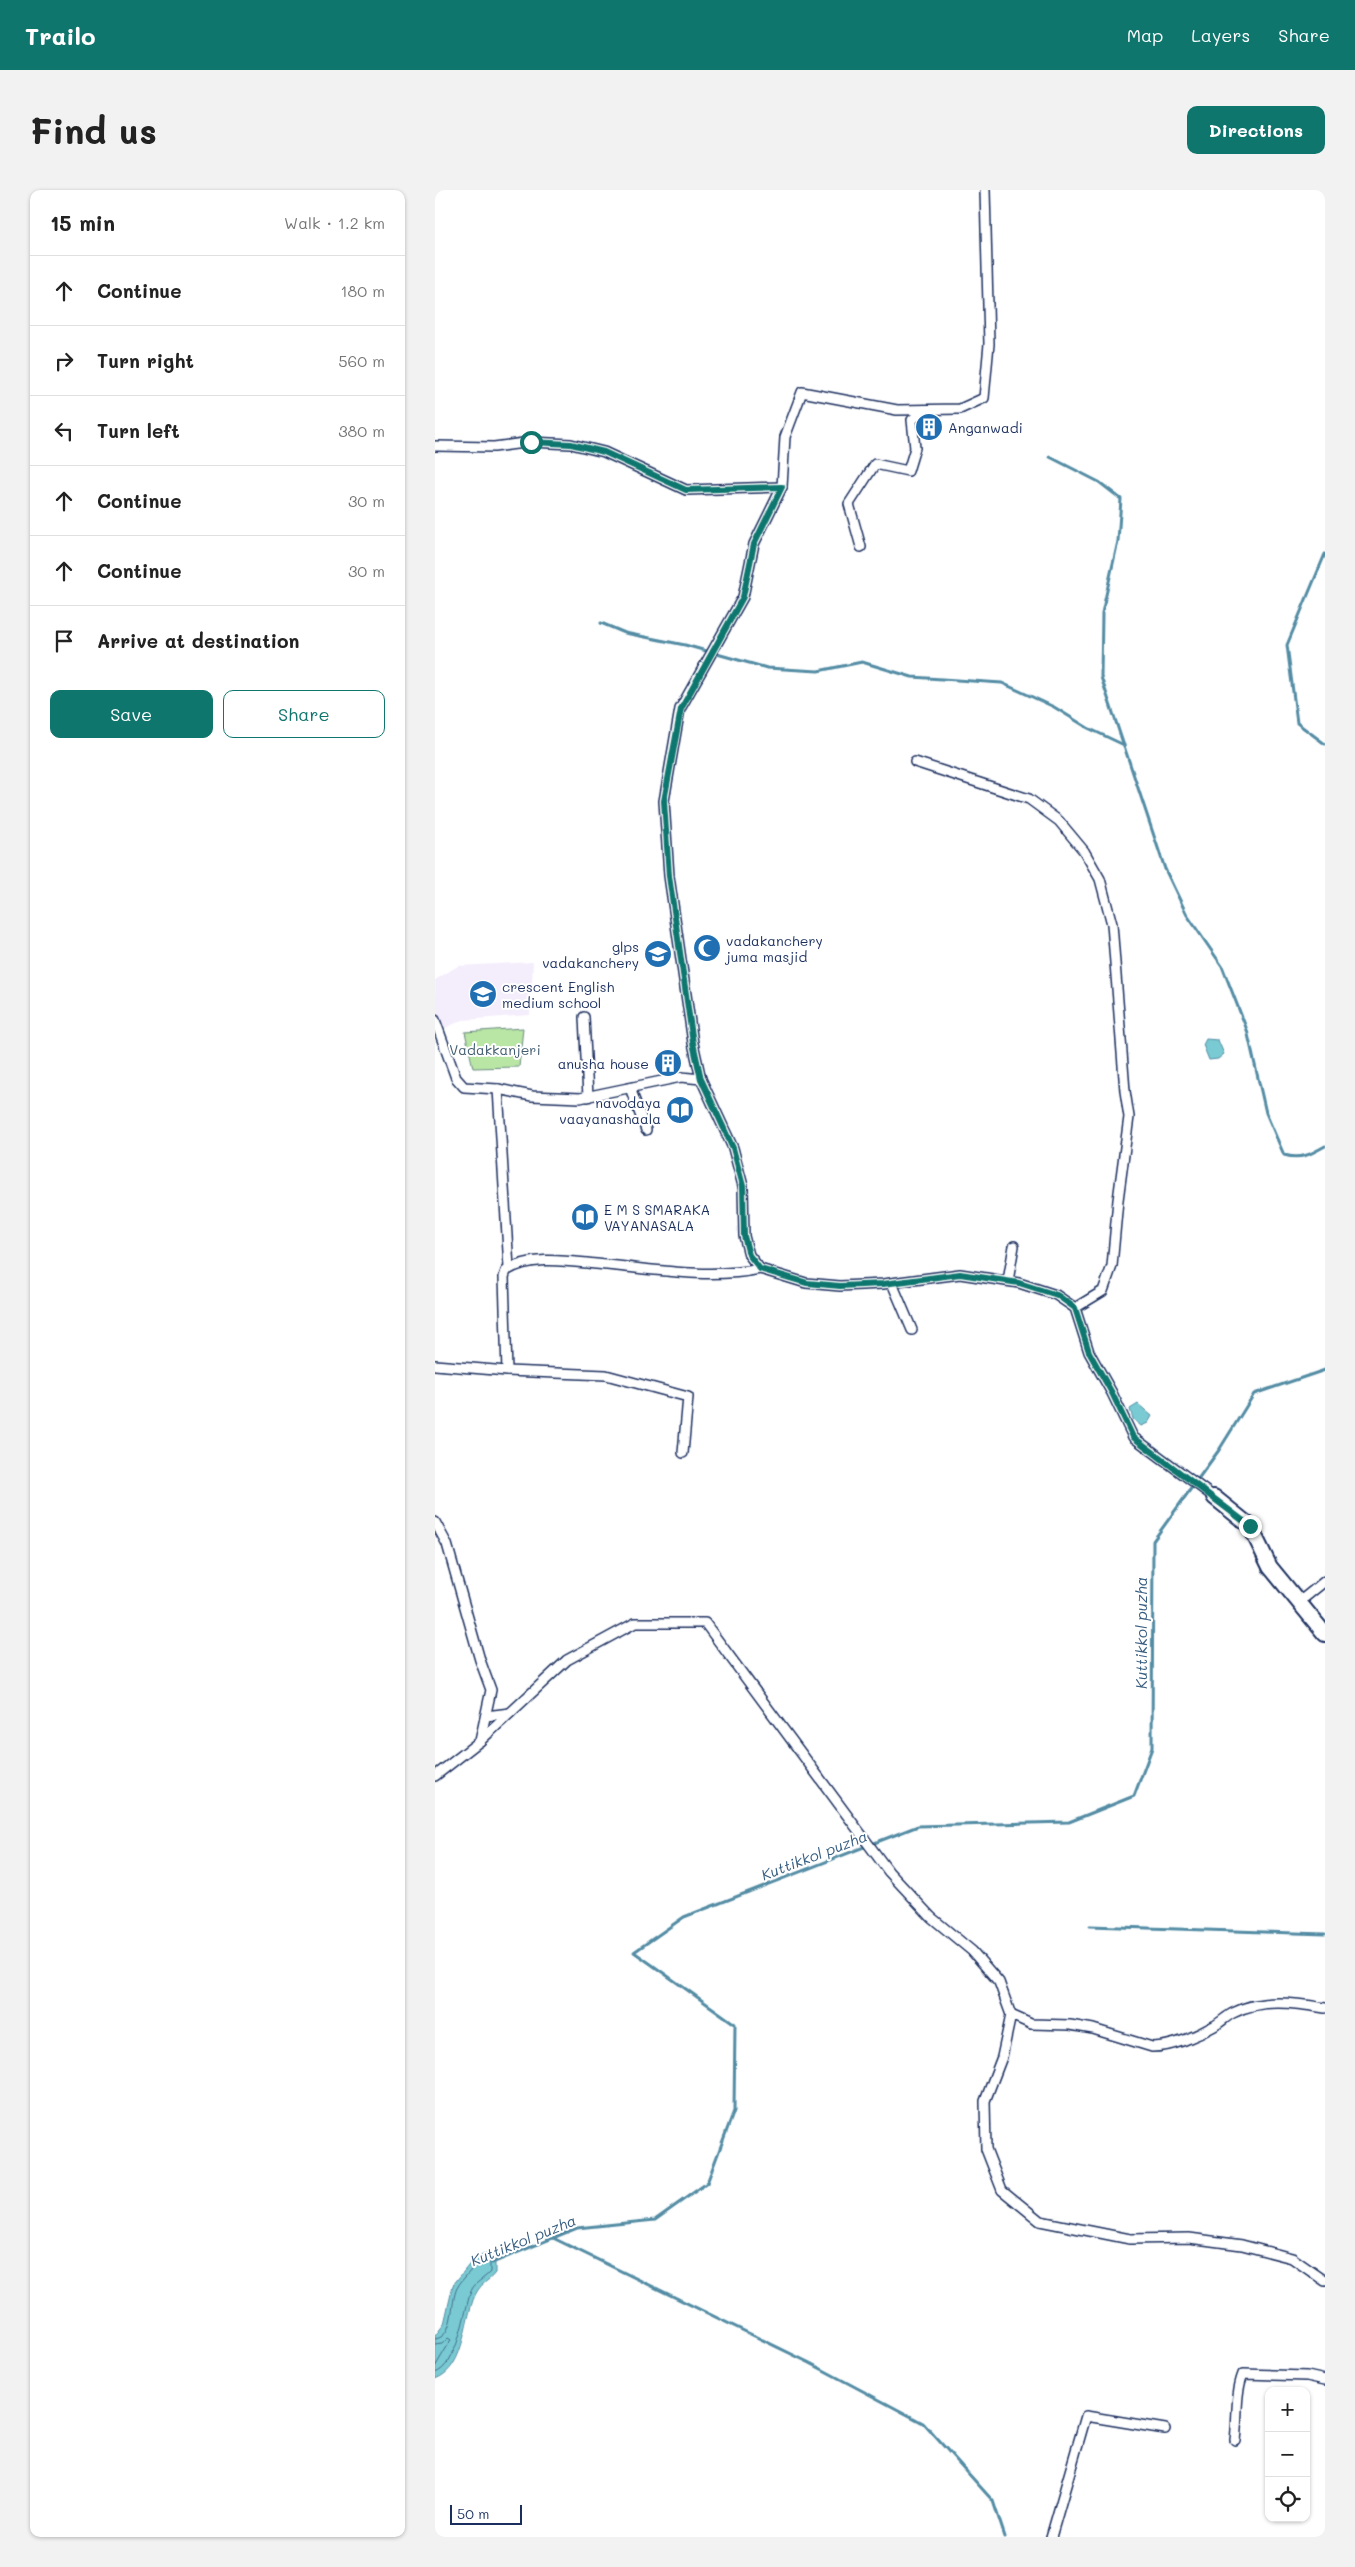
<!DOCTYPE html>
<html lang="en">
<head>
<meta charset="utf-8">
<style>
	body { margin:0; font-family:Mali,sans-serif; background:#f2f2f2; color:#222 }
	.controls { position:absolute; right:15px; bottom:15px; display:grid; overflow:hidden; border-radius:10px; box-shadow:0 1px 4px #0004 }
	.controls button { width:45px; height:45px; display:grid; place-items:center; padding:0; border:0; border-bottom:1px solid #e0e0e0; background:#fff; color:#222; font:25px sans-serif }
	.scale { position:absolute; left:15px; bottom:12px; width:72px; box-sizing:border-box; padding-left:5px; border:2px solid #1b2f5e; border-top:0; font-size:14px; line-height:18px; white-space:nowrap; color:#1b2f5e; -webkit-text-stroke:4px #fff; paint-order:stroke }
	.stop { position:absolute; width:15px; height:15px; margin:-11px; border:4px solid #0f766e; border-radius:50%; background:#fff }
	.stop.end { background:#0f766e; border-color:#fff; box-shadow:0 1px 5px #0008 }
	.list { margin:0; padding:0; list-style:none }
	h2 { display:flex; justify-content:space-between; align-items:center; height:65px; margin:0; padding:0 20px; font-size:21px }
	h2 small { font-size:16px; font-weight:400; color:#767676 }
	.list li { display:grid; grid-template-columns:32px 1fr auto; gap:15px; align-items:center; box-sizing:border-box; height:70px; padding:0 20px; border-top:1px solid #e0e0e0 }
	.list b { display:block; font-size:19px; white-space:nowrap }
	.list em { font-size:16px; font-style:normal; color:#767676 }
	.actions { display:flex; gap:10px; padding:15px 20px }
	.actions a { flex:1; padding:11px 0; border:1px solid #0f766e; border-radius:10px; text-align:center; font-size:18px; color:#0f766e }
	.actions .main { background:#0f766e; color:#fff }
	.icon { flex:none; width:28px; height:28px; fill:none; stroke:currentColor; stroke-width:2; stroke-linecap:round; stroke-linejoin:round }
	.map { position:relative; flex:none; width:890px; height:2347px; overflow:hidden; border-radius:10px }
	header { display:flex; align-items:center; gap:30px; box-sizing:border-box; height:70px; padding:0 25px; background:#0f766e; color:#fff }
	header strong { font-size:24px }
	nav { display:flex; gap:28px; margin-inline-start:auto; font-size:18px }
	.intro { display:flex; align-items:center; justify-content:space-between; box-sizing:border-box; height:120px; padding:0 30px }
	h1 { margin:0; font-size:35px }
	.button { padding:12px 22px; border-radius:10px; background:#0f766e; color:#fff; font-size:18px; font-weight:700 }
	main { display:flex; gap:30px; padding:0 30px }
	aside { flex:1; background:#fff; border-radius:10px; box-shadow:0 1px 4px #0004 }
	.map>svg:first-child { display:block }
	.built { fill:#f4edfc }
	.green { fill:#b9e6a4; stroke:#6a8a81 }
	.water { fill:#79cad2; stroke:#538ca4 }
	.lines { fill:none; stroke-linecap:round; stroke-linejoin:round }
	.shore { stroke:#416d8c; stroke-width:1 }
	.stream { stroke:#538ca4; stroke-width:3 }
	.street-casing { stroke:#1b2f5e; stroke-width:12 }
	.secondary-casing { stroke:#1b2f5e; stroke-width:18 }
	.street { stroke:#fff; stroke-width:9 }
	.secondary { stroke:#fff; stroke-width:14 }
	.route { stroke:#0f766e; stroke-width:6 }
	.labels { text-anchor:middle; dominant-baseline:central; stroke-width:4; stroke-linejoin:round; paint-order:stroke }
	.poi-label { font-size:14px; fill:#1b2f5e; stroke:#fff; text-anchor:start }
	.park-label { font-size:14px; fill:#425d70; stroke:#fff }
	.water-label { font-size:15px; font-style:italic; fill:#375e81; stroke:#fff }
</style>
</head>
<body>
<header>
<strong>Trailo</strong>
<nav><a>Map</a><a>Layers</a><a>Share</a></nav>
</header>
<div class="intro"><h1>Find us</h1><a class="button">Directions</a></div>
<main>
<aside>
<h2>15 min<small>Walk · 1.2 km</small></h2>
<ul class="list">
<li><svg class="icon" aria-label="ahead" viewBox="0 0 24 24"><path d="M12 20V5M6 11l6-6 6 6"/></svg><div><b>Continue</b></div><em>180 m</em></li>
<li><svg class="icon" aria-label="right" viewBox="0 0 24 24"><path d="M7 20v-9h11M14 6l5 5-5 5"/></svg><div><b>Turn right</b></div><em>560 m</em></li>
<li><svg class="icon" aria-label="left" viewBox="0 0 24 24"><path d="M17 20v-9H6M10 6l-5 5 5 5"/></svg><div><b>Turn left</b></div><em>380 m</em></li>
<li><svg class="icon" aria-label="ahead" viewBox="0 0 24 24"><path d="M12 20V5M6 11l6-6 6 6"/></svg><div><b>Continue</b></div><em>30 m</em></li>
<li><svg class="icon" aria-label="ahead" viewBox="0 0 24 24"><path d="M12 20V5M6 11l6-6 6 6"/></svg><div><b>Continue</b></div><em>30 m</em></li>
<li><svg class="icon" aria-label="arrive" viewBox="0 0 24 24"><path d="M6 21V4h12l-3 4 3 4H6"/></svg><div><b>Arrive at destination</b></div></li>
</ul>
<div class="actions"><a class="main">Save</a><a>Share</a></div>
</aside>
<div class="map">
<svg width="890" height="2347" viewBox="0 0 890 2347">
	<rect width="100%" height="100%" fill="#fff"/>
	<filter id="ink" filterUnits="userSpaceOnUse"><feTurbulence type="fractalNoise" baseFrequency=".02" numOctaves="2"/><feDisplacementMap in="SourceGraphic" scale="10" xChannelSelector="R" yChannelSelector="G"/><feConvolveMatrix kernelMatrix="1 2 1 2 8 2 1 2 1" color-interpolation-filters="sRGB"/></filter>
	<g filter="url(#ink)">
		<g class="built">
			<path d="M 230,754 L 231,772 L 218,773 L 214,757 Z"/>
			<path d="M 98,772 L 95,825 L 28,830 L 10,838 L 0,818 L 0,790 L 23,776 Z"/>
		</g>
		<path class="green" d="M 88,838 L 84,877 L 38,878 L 30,842 Z"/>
		<g class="water">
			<path d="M 771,849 L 783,850 L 789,864 L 783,869 L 774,870 L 768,855 Z"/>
			<path d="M 703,1214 L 717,1226 L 713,1233 L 706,1236 L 698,1229 L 695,1219 Z"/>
			<path d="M 53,2062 L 60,2066 L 60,2083 C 55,2090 47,2093 43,2100 C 28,2122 33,2178 0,2189 L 0,2146 L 9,2134 L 18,2095 L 37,2071 Z"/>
		</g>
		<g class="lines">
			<g class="shore">
				<path d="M 0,2149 C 20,2147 15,2112 22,2098 C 25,2092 31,2086 36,2080 C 41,2074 47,2067 55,2067 L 55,2082 C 49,2089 40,2092 36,2101 C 29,2121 23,2176 0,2183"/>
				<path d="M 0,2155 L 7,2154 L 13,2148 L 16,2150 L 0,2177"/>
			</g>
			<g class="stream">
				<path d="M 615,267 L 664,292 L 686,309 L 683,351 L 667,423 L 666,487 L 730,679 L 752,725 L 787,776 L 812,840 L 831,923 L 849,965 C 866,970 876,964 890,956"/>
				<path d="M 890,364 L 852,455 L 862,533 L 890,554"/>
				<path d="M 166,433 L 190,443 L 250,455 L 332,478 L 383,481 L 427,472 L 477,487 L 567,493 L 619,517 L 653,538 L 689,555"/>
				<path d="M 655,1736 L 890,1744"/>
				<path d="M 118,2048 L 375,2173 L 488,2233 L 558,2311 L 570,2347"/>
				<path d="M 57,2073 L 142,2038 L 220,2030 L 272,1993 L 299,1921 L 300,1834 L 199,1762 L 249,1727 L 483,1636 L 634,1632 L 699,1606 L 717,1558 L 718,1351 L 784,1260 L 819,1204 L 890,1180"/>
			</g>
			<g class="street-casing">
				<g id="street">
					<path d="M 0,256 L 59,257 L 96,252 L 136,254 L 169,262 L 251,300 L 347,297"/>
					<path d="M 426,357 L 414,314 L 440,274 L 473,281 L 480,258 L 477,230 L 489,220"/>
					<path d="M 480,572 L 594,609 L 624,631 L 649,661 L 665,689 L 677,734 L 690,901 L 694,927 L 683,1010 L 677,1076 L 668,1101 L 640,1118"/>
					<path d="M 149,827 L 153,907"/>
					<path d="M 0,830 L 21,888 L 29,897 L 63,899 L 97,906 L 145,908 L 246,887 L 266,889 L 298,958 L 308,996 L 309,1046 L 314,1065 L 325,1079 L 371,1093 L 405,1096 L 448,1094 L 525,1084 L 584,1093 L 621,1105 L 640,1118 L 654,1162 L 677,1203 L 698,1247 L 779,1307"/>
					<path d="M 266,889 L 258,853 L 234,686 L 229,611 L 245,519 L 308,407 L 319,354 L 347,297 L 350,247 L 367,202 L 462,220 L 525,219 L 549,208 L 554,154 L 550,0"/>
					<path d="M 195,898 L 211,940"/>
					<path d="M 63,899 L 74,1078"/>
					<path d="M 573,1091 L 579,1056"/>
					<path d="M 457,1093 L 477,1140"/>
					<path d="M 0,1175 L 72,1181 L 69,1087 L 71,1081 C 99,1063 141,1073 172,1075 C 222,1080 276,1089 325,1079"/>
					<path d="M 72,1181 L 171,1185 L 253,1207 L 248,1263"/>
					<path d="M 0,1332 L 12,1354 L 45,1470 L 56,1500 L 45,1551 L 0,1586"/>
					<path d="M 864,1412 L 890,1391"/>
					<path d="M 51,1526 L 75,1523"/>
					<path d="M 45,1551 L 132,1470 L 200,1433 L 270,1433 L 454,1682 L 496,1727 L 537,1761 L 564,1792 L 576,1825 L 567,1867 L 550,1911 L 551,1959 L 567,2000 L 605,2031 L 695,2049 L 754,2048 L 807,2055 L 857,2068 L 890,2091"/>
					<path d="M 576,1825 L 596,1834 L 635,1835 L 658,1839 L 717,1857 C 737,1857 762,1846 779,1836 C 786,1832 792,1826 798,1823 C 826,1808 860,1813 890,1818"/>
					<path d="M 800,2250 C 803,2229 800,2204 808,2184 L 872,2186 L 890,2190"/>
					<path d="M 616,2347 L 651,2226 L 730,2239"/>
				</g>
			</g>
			<g class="secondary-casing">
				<path id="secondary" d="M 779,1307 L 815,1336 L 835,1377 L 890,1444"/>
			</g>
			<use href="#street" class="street"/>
			<use href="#secondary" class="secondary"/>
		</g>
	</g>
	<g class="lines" filter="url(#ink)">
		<path class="route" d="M 96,252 L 136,254 L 169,262 L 251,300 L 347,297 L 319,354 L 308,407 L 246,519 L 229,611 L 234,686 L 258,853 L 266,889 L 298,958 L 308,996 L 309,1046 L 314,1065 L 325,1079 L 372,1093 L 405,1096 L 448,1094 L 525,1084 L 584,1093 L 622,1105 L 640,1118 L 654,1162 L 677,1203 L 698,1247 L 815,1336"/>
	</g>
	<defs>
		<g id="building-disc" transform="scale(1.4375)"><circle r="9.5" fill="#1f6fb2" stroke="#fff"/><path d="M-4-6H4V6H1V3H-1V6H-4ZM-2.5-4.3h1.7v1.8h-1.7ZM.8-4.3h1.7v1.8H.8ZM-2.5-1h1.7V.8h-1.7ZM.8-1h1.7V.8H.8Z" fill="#fff"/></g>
		<g id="mosque-disc" transform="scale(1.4375)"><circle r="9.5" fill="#1f6fb2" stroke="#fff"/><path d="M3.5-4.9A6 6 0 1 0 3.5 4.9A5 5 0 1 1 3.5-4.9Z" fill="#fff"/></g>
		<g id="school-disc" transform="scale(1.4375)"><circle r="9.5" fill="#1f6fb2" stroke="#fff"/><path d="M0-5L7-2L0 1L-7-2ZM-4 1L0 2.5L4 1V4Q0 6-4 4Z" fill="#fff"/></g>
		<g id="library-disc" transform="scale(1.4375)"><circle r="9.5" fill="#1f6fb2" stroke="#fff"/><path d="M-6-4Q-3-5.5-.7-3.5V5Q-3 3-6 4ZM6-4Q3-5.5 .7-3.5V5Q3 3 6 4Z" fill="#fff"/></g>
	</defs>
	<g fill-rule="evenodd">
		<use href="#building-disc" x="494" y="237"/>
		<use href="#mosque-disc" x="272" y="758"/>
		<use href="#school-disc" x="223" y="764"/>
		<use href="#school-disc" x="48" y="804"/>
		<use href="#building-disc" x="233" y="873"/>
		<use href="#library-disc" x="245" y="920"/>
		<use href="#library-disc" x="150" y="1027"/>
	</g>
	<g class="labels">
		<g class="poi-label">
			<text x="513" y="237">Anganwadi</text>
			<text x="291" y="750">vadakanchery<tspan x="291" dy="16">juma masjid</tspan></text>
			<text x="204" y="756" text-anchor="end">glps<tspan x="204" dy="16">vadakanchery</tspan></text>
			<text x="67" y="796">crescent English<tspan x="67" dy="16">medium school</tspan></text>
			<text x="214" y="873" text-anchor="end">anusha house</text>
			<text x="226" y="912" text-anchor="end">navodaya<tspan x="226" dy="16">vaayanashaala</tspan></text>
			<text x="169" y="1019">E M S SMARAKA<tspan x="169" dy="16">VAYANASALA</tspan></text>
		</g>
		<g class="park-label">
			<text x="60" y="859">Vadakkanjeri</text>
		</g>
		<g class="water-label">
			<text transform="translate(706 1443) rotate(-90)">Kuttikkol puzha</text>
			<text transform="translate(379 1665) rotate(-21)">Kuttikkol puzha</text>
			<text transform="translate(88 2050) rotate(-22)">Kuttikkol puzha</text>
		</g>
	</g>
</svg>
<div class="controls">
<button>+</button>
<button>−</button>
<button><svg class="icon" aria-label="locate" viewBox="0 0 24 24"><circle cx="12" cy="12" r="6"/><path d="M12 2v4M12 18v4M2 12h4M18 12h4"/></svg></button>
</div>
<div class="scale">50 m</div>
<div class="stop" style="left:96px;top:252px"></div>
<div class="stop end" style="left:815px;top:1336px"></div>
</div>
</main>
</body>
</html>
